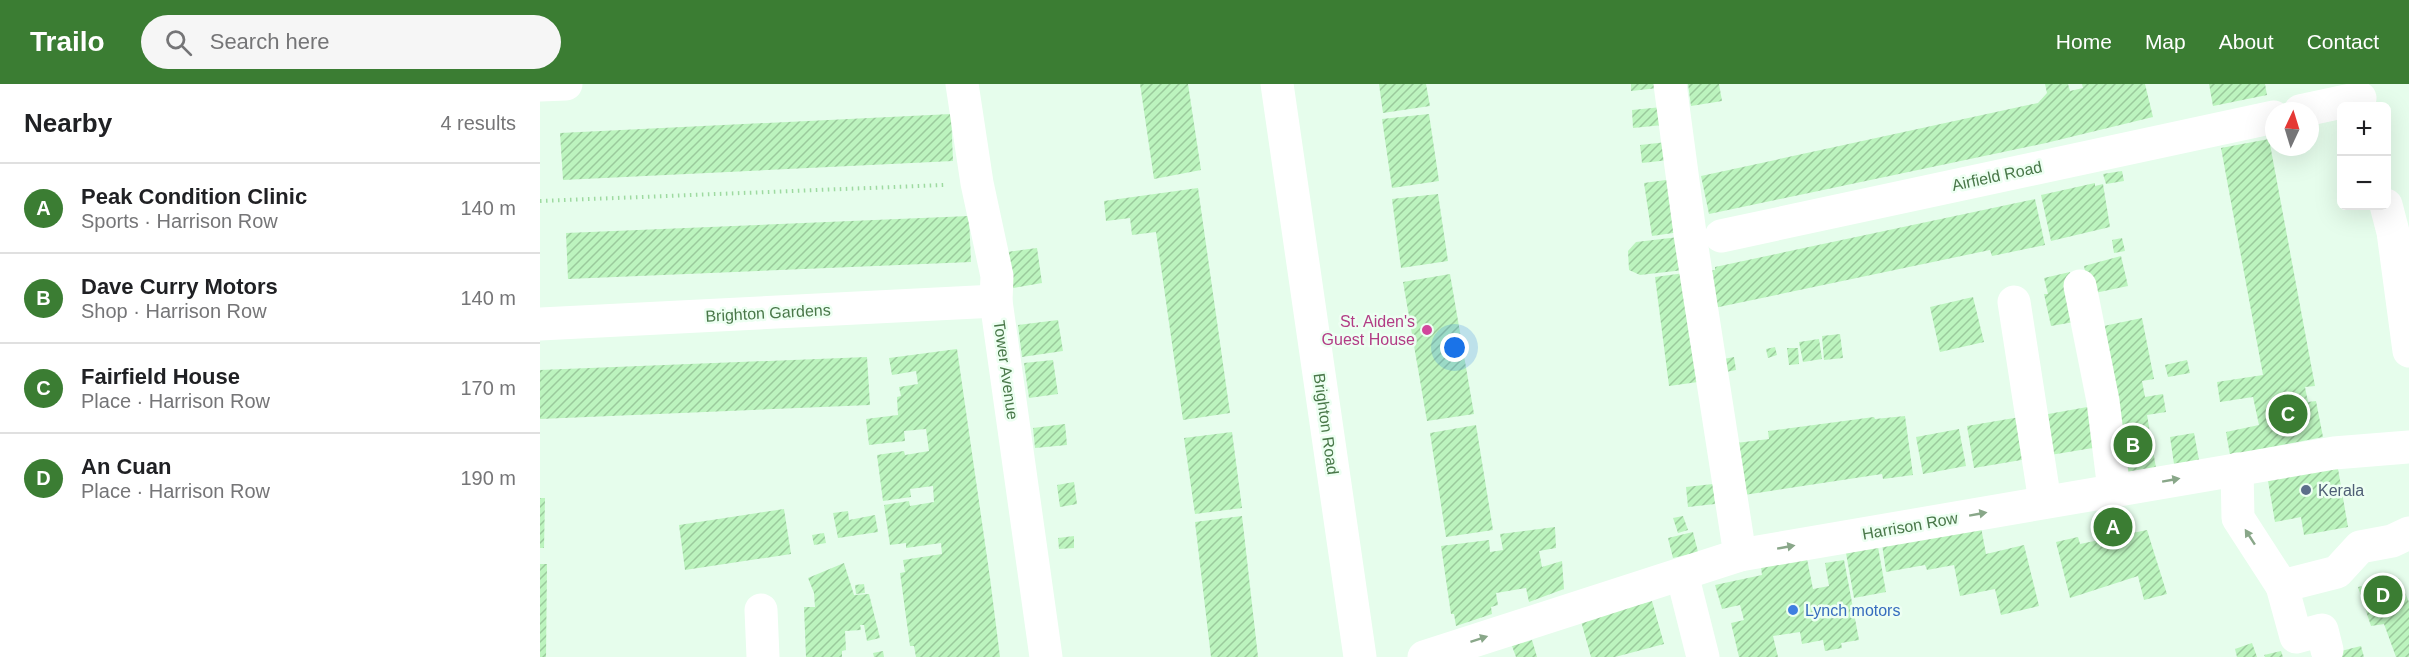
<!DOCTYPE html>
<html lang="en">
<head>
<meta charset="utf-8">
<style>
	body { margin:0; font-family:Arial,sans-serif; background:#f6f6f6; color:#202124 }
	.controls { position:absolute; right:18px; top:18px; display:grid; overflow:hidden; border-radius:9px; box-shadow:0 6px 24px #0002 }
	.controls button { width:54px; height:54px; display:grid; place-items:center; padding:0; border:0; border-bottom:2px solid #e0e0e0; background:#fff; color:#202124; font:30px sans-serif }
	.compass { position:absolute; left:1725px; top:18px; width:54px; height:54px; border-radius:50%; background:#fff; box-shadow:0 6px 24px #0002; rotate:4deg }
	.you { position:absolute; left:915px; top:264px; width:21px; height:21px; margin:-15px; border:4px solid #fff; border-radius:50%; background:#1a73e8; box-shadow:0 0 0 9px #1a73e833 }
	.badge { display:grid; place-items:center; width:39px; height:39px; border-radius:50%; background:#3b7d33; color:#fff; font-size:20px; font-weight:700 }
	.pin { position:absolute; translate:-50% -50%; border:3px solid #fff; box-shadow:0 2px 6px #0006 }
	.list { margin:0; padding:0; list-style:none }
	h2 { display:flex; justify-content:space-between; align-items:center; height:78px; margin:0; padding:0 24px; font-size:26px }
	h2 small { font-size:20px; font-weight:400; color:#757577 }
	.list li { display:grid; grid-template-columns:39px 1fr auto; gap:18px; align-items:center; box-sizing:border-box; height:90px; padding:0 24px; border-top:2px solid #e0e0e0 }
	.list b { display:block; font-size:22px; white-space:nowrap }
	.list p { margin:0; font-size:20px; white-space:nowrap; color:#757577 }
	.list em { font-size:20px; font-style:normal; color:#757577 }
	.icon { flex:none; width:33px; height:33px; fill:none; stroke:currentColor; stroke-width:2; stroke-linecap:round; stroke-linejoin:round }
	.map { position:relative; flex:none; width:1869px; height:573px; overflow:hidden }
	header { display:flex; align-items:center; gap:36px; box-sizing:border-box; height:84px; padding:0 30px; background:#3b7d33; color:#fff }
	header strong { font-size:28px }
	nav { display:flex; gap:33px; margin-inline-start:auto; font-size:21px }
	.search { width:420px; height:54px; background:#f6f6f6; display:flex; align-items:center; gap:15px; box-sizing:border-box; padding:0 21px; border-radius:33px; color:#757577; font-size:22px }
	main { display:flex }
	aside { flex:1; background:#fff }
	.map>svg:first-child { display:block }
	.building { fill:url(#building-hatch) }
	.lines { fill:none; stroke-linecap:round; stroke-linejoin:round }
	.path { stroke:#9edaa0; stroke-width:4; stroke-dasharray:1.5 4.5; stroke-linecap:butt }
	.minor { stroke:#fff; stroke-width:33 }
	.oneway { fill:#89a789 }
	.hotel-dot { fill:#d1479c; stroke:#edfff2; stroke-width:2 }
	.service-dot { fill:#5c6f8a; stroke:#edfff2; stroke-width:2 }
	.shop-dot { fill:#3f7fe0; stroke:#edfff2; stroke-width:2 }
	.labels { text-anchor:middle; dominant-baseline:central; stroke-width:5; stroke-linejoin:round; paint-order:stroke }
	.street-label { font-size:16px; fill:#497849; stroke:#edfff2 }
	.hotel-label { font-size:16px; fill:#b23c85; stroke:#edfff2; text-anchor:end }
	.service-label { font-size:16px; fill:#4e5e75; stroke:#edfff2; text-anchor:start }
	.shop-label { font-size:16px; fill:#366cbe; stroke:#edfff2; text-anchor:start }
</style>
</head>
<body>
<header>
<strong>Trailo</strong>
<div class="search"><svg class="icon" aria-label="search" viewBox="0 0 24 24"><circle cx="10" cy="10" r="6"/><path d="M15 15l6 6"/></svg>Search here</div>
<nav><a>Home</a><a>Map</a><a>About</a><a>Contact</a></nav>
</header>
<main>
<aside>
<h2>Nearby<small>4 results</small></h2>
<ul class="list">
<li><span class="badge">A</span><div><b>Peak Condition Clinic</b><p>Sports · Harrison Row</p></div><em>140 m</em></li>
<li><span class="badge">B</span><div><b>Dave Curry Motors</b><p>Shop · Harrison Row</p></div><em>140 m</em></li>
<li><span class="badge">C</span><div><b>Fairfield House</b><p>Place · Harrison Row</p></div><em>170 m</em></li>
<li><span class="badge">D</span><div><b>An Cuan</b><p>Place · Harrison Row</p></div><em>190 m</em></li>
</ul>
</aside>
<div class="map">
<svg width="1869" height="573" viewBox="0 0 1869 573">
	<defs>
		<pattern id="building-hatch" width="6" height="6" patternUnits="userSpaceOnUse" patternTransform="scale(1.5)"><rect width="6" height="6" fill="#bcf4be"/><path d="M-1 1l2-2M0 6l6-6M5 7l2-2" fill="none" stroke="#9bca9c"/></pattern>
	</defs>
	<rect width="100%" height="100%" fill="#e6fdec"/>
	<g class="building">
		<path d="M 600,0 L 648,0 L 661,86 L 614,95 Z"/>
		<path d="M 839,0 L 886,0 L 890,22 L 843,29 Z"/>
		<path d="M 1091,0 L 1118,0 L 1118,4 L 1091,7 Z"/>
		<path d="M 1148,0 L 1179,0 L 1182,17 L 1151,22 Z"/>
		<path d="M 1505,0 L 1528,0 L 1530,7 L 1543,4 L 1542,0 L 1605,0 L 1613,33 L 1506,59 L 1169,130 L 1161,92 L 1498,19 L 1507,9 Z"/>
		<path d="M 1669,0 L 1725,0 L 1727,11 L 1673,22 Z"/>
		<path d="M 1122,23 L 1123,41 L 1093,44 L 1092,26 Z"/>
		<path d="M 411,30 L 413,77 L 23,96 L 20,49 Z"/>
		<path d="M 889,30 L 899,97 L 852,104 L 842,35 Z"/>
		<path d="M 1729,55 L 1775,302 L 1765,303 L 1768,318 L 1776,317 L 1783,353 L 1690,371 L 1686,348 L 1719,341 L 1713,313 L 1680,318 L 1677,298 L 1723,291 L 1681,64 Z"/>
		<path d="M 1127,58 L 1129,76 L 1102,79 L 1100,61 Z"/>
		<path d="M 1582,87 L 1584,97 L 1566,100 L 1563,90 Z"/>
		<path d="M 1133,95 L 1140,148 L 1112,152 L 1104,99 Z"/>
		<path d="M 1555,99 L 1555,102 L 1563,100 L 1570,143 L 1511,157 L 1501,111 Z"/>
		<path d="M 658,104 L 690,329 L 643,336 L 616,148 L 592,151 L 590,134 L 566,137 L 564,117 Z"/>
		<path d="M 898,110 L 908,177 L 861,184 L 852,115 Z"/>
		<path d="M 1495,115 L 1505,161 L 1452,172 L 1450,166 L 1174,224 L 1169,187 L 1175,186 L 1175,183 Z"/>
		<path d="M 429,132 L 431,178 L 28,195 L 26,149 Z"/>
		<path d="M 1139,153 L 1144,186 L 1100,191 L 1089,186 L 1088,167 L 1096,158 Z"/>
		<path d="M 1582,154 L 1585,167 L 1574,169 L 1572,156 Z"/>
		<path d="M 497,164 L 502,199 L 473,204 L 467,168 Z"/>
		<path d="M 1581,172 L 1588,202 L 1550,210 L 1544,182 Z"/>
		<path d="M 1530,188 L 1540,237 L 1511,242 L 1504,210 L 1508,210 L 1504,194 Z"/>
		<path d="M 1145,189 L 1158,298 L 1129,302 L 1115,193 Z"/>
		<path d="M 910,190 L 934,330 L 887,337 L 863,198 Z"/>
		<path d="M 1433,213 L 1444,258 L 1400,268 L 1390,223 Z"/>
		<path d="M 1602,234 L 1614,295 L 1602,297 L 1605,313 L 1623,310 L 1626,328 L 1607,331 L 1616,384 L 1578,391 L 1554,244 Z"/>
		<path d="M 518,236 L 523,267 L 482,273 L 478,241 Z"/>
		<path d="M 1300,250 L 1303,274 L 1284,276 L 1282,252 Z"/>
		<path d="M 1279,255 L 1282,275 L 1263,278 L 1259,258 Z"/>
		<path d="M 1235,263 L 1237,271 L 1228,274 L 1226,265 Z"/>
		<path d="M 1247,264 L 1258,264 L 1259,280 L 1249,281 Z"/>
		<path d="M 417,265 L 450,494 L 460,573 L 376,573 L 374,562 L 370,562 L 360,489 L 365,488 L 363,476 L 402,470 L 401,459 L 366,464 L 366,459 L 350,461 L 344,421 L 369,417 L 370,422 L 394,418 L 393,402 L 370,405 L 371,413 L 343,417 L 337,371 L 364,367 L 365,371 L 389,367 L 386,345 L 364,347 L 365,357 L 329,361 L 326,335 L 358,331 L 357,313 L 361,312 L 359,303 L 378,300 L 376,287 L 352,291 L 349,274 Z"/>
		<path d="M 327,273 L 330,321 L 0,335 L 0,286 Z"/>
		<path d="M 1194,273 L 1196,286 L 1186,288 L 1184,275 Z"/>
		<path d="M 513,276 L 518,310 L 489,314 L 484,279 Z"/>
		<path d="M 1647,276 L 1650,289 L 1628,293 L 1625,281 Z"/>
		<path d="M 1553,322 L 1559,363 L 1504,372 L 1497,332 Z"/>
		<path d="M 1365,332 L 1373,391 L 1343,395 L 1342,390 L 1204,411 L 1196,359 L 1229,355 L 1228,347 L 1334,333 L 1335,335 Z"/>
		<path d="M 1486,332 L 1493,374 L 1434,384 L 1427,342 Z"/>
		<path d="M 525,340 L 527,361 L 495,364 L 493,344 Z"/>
		<path d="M 936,341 L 953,446 L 906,453 L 890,349 Z"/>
		<path d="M 1419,345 L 1426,382 L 1383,390 L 1376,353 Z"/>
		<path d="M 692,348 L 702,424 L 655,430 L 644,354 Z"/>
		<path d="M 1654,349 L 1659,376 L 1634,380 L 1630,353 Z"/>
		<path d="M 1797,379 L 1808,443 L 1764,451 L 1761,433 L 1735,438 L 1727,391 Z"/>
		<path d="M 534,398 L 537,420 L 520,423 L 517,401 Z"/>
		<path d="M 1173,400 L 1175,420 L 1148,423 L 1146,403 Z"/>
		<path d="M 0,414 L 5,414 L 4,464 L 0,464 Z"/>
		<path d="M 244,425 L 251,470 L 145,486 L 139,441 Z"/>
		<path d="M 308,427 L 309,436 L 335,431 L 338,448 L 298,454 L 293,429 Z"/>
		<path d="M 702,432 L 718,573 L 671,573 L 655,438 Z"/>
		<path d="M 1143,432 L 1148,446 L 1138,449 L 1133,434 Z"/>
		<path d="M 1015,443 L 1016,464 L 999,467 L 1002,483 L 1022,477 L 1024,505 L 989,518 L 986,504 L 956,509 L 958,521 L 951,523 L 952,530 L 916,542 L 914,530 L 911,530 L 901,462 L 949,456 L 950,468 L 963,466 L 960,450 Z"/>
		<path d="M 1441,443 L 1446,470 L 1484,461 L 1499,522 L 1461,531 L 1455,505 L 1420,512 L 1414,481 L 1387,486 L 1385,481 L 1346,488 L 1342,460 Z"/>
		<path d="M 1607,446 L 1627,510 L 1604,516 L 1598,492 L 1530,514 L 1516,458 L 1538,453 L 1540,460 Z"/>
		<path d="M 1153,448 L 1158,468 L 1133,474 L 1128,454 Z"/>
		<path d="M 284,449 L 286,459 L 274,461 L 272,451 Z"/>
		<path d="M 534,452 L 534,464 L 519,465 L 518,454 Z"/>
		<path d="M 1338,463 L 1346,508 L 1314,514 L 1306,469 Z"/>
		<path d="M 1267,475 L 1273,505 L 1289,502 L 1285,479 L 1304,476 L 1319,556 L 1301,559 L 1302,564 L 1285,567 L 1283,556 L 1262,560 L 1260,548 L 1233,552 L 1238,573 L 1199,573 L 1191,539 L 1204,536 L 1200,521 L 1182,525 L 1175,501 L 1222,491 L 1221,483 Z"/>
		<path d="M 304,479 L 314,511 L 329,510 L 340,554 L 327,557 L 324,541 L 320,541 L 321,546 L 305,547 L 306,566 L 302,567 L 302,573 L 266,573 L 264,523 L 275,523 L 274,509 L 268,494 Z"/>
		<path d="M 0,480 L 7,480 L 6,573 L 0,573 Z"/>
		<path d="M 1859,494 L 1869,518 L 1869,573 L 1856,573 L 1844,540 L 1831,542 L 1818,503 Z"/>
		<path d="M 324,500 L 325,509 L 316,510 L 315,501 Z"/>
		<path d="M 1112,517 L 1124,560 L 1075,573 L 1051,573 L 1041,537 Z"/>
		<path d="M 992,556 L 997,573 L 976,573 L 972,562 Z"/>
		<path d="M 1712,559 L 1717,573 L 1697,573 L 1695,565 Z"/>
		<path d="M 1821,562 L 1824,573 L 1781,573 L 1781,572 Z"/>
		<path d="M 343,567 L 344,573 L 334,573 L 333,569 Z"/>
		<path d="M 1741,567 L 1743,573 L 1725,573 L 1724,571 Z"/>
	</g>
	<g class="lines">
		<path class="path" d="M 0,117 L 404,101"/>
		<g class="minor">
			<path d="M 422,0 L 437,99 L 457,192 L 456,217 L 506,573"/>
			<path d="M 737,0 L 820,573"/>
			<path d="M 1130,0 L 1151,157 L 1200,471"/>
			<path d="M 0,1 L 26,0"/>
			<path d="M 1760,27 L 1820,14"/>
			<path d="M 1846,121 L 1853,148 L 1869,267"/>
			<path d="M 1181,152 L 1734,33"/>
			<path d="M 1540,202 L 1563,317 L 1574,406"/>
			<path d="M 1474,218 L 1505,418"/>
			<path d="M 0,240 L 456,217"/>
			<path d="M 1697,385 L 1698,434 L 1742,502"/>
			<path d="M 1142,490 L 1163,573"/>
			<path d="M 221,526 L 223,573"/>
			<path d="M 1787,566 L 1782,546 L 1756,553 L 1742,502 L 1797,488 L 1820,463 L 1852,457 L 1869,449"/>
			<path d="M 884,573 L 1200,471 L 1794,369 L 1869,363"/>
		</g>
	</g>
	<defs><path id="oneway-solid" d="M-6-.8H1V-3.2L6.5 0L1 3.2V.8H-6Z" transform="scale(1.5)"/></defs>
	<g class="oneway">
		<use href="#oneway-solid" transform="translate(1631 396) rotate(-10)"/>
		<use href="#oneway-solid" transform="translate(1438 430) rotate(-10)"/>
		<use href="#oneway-solid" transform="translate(1710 453) rotate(-123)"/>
		<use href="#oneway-solid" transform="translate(1246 463) rotate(-10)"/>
		<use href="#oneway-solid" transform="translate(939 555) rotate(-18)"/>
	</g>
	<circle class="hotel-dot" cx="887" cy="246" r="6"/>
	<circle class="service-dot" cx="1766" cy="406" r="6"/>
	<circle class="shop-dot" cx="1253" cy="526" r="6"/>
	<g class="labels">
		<g class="street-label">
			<text transform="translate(1457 92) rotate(-12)">Airfield Road</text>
			<text transform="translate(228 229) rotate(-3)">Brighton Gardens</text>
			<text transform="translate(466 286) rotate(82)">Tower Avenue</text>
			<text transform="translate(786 340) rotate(82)">Brighton Road</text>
			<text transform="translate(1370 442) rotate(-10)">Harrison Row</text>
		</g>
		<g class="hotel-label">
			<text x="875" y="237">St. Aiden's<tspan x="875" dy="18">Guest House</tspan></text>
		</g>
		<g class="service-label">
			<text x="1778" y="406">Kerala</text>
		</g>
		<g class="shop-label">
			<text x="1265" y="526">Lynch motors</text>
		</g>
	</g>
</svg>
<div class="controls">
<button>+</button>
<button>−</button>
</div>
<svg class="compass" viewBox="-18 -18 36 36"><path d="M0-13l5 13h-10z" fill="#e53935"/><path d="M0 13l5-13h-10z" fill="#757577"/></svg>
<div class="you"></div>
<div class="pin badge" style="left:1573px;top:443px">A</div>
<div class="pin badge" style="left:1593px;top:361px">B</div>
<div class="pin badge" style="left:1748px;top:330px">C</div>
<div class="pin badge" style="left:1843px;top:511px">D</div>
</div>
</main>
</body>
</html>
